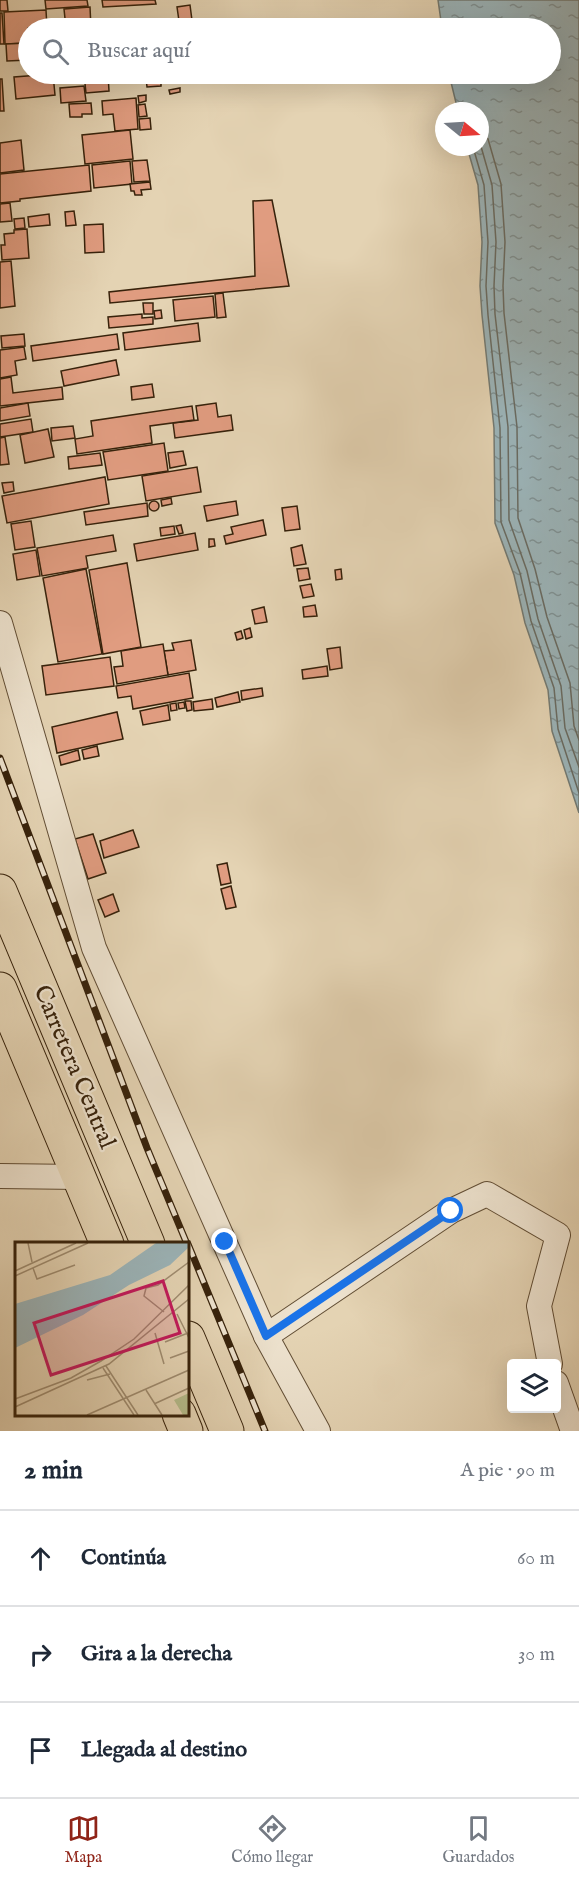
<!DOCTYPE html>
<html lang="es">
<head>
<meta charset="utf-8">
<style>
	body { margin:0; font-family:"IM FELL English",serif; background:#f6f6f7; color:#1f2937 }
	.controls { position:absolute; right:18px; bottom:18px; display:grid; overflow:hidden; border-radius:6px; box-shadow:0 6px 24px #0002 }
	.controls button { width:54px; height:54px; display:grid; place-items:center; padding:0; border:0; border-bottom:2px solid #e0e1e3; background:#fff; color:#1f2937; font:30px sans-serif }
	.compass { position:absolute; left:435px; top:102px; width:54px; height:54px; border-radius:50%; background:#fff; box-shadow:0 6px 24px #0002; rotate:108deg }
	.stop { position:absolute; width:18px; height:18px; margin:-14px; border:4px solid #1a73e8; border-radius:50%; background:#fff }
	.stop.end { background:#1a73e8; border-color:#fff; box-shadow:0 2px 6px #0008 }
	.list { margin:0; padding:0; list-style:none }
	h2 { display:flex; justify-content:space-between; align-items:center; height:78px; margin:0; padding:0 24px; font-size:26px }
	h2 small { font-size:20px; font-weight:400; color:#747a83 }
	.list li { display:grid; grid-template-columns:39px 1fr auto; gap:18px; align-items:center; box-sizing:border-box; height:96px; padding:0 24px; border-top:2px solid #e0e1e3 }
	.list b { display:block; font-size:22px; white-space:nowrap }
	.list em { font-size:20px; font-style:normal; color:#747a83 }
	.icon { flex:none; width:33px; height:33px; fill:none; stroke:currentColor; stroke-width:2; stroke-linecap:round; stroke-linejoin:round }
	.map { position:relative; flex:none; width:579px; height:1431px; overflow:hidden }
	.search { position:absolute; background:#fff; box-shadow:0 6px 24px #0002; left:18px; right:18px; top:18px; height:66px; display:flex; align-items:center; gap:15px; box-sizing:border-box; padding:0 21px; border-radius:33px; color:#747a83; font-size:22px }
	.sheet { height:366px; background:#fff }
	nav { display:flex; justify-content:space-around; align-items:center; box-sizing:border-box; height:84px; border-top:2px solid #e0e1e3; background:#fff; font-size:16px; color:#747a83 }
	nav a { display:grid; justify-items:center; gap:3px }
	nav .on { color:#8f2418 }
	.map>svg:first-child { display:block }
	.water { fill:url(#water-ripples); stroke:#737a73; stroke-width:1.5 }
	.lines { fill:none; stroke-linecap:round; stroke-linejoin:round }
	.shore { stroke:#696b62; stroke-width:1.5 }
	.building { fill:#e09c80; stroke:#37220b; stroke-width:1.5 }
	.street-casing { stroke:#624e35; stroke-width:26 }
	.highway-casing { stroke:#37220b; stroke-width:35 }
	.street { stroke:#ede2ce; stroke-width:24 }
	.highway { stroke:#e4d3b3; stroke-width:33 }
	.rail-casing { stroke:#37220b; stroke-width:7 }
	.rail { stroke:#ede2ce; stroke-width:4.5; stroke-dasharray:14; stroke-linecap:butt }
	.route { stroke:#1a73e8; stroke-width:8 }
	.labels { text-anchor:middle; dominant-baseline:central; stroke-width:4.5; stroke-linejoin:round; paint-order:stroke }
	.street-label { font-size:24px; fill:#37220b; stroke:#ede2ce }
	.inset-road { fill:none; stroke:#9f8c70; stroke-width:1.5 }
	.view { fill:#c2185b; fill-opacity:0.15; stroke:#c2185b; stroke-width:3 }
	.inset-edge { fill:none; stroke:#37220b; stroke-width:3 }
</style>
</head>
<body>
<div class="map">
<svg width="579" height="1431" viewBox="0 0 579 1431">
	<defs>
		<pattern id="water-ripples" width="26" height="14" patternUnits="userSpaceOnUse" patternTransform="scale(1.5)"><rect width="26" height="14" fill="#9bb4b9"/><path d="M2 4q2-2 4 0t4 0M15 11q2-2 4 0t4 0" fill="none" stroke="#7f9295"/></pattern>
	</defs>
	<rect width="100%" height="100%" fill="#e4d3b3"/>
	<filter id="stains"><feTurbulence type="fractalNoise" baseFrequency=".00333" numOctaves="4"/><feColorMatrix values="0 0 0 0 .2 0 0 0 0 .09 0 0 0 0 .02 0 0 0 .5 -.17"/></filter>
	<radialGradient id="worn" r=".72"><stop offset=".6" stop-color="#630" stop-opacity="0"/><stop offset="1" stop-color="#630" stop-opacity=".3"/></radialGradient>
	<path class="water" d="M 438,0 L 579,0 L 579,813 L 552,731 L 548,690 L 525,623 L 514,575 L 495,523 L 494,428 L 482,315 L 480,286 L 482,242 L 478,185 L 467,147 L 480,147 L 480,111 L 458,111 L 449,74 L 550,74 L 550,28 L 442,28 Z"/>
	<g class="lines">
		<g class="shore">
			<path d="M 480,129 L 488,139 L 501,184 L 505,242 L 503,286 L 504,313 L 517,427 L 518,518 L 535,569 L 547,617 L 570,683 L 574,726 L 579,740"/>
			<path d="M 480,143 L 492,185 L 496,242 L 494,286 L 495,314 L 508,427 L 509,520 L 527,571 L 538,619 L 561,686 L 565,728 L 579,767"/>
			<path d="M 473,147 L 484,185 L 488,242 L 486,286 L 488,315 L 500,428 L 501,522 L 520,573 L 531,621 L 554,688 L 558,729 L 579,793"/>
		</g>
	</g>
	<g class="building">
		<path d="M 0,0 L 7,0 L 8,11 L 0,11 Z"/>
		<path d="M 45,0 L 87,0 L 88,6 L 46,9 Z"/>
		<path d="M 102,0 L 155,0 L 156,4 L 103,7 Z"/>
		<path d="M 190,5 L 193,28 L 180,28 L 177,7 Z"/>
		<path d="M 90,7 L 91,28 L 66,28 L 64,9 Z"/>
		<path d="M 46,10 L 47,28 L 28,28 L 28,43 L 5,44 L 4,12 Z"/>
		<path d="M 0,13 L 2,13 L 4,44 L 0,44 Z"/>
		<path d="M 102,22 L 102,28 L 93,28 L 93,23 Z"/>
		<path d="M 28,43 L 28,60 L 7,61 L 6,44 Z"/>
		<path d="M 53,74 L 55,95 L 16,99 L 14,77 Z"/>
		<path d="M 69,74 L 78,74 L 78,82 L 69,83 Z"/>
		<path d="M 84,74 L 108,74 L 109,91 L 86,93 Z"/>
		<path d="M 135,74 L 161,74 L 161,86 L 147,87 L 146,78 L 135,78 Z"/>
		<path d="M 0,79 L 2,79 L 4,111 L 0,111 Z"/>
		<path d="M 84,86 L 86,101 L 61,103 L 60,88 Z"/>
		<path d="M 180,88 L 180,92 L 170,94 L 169,90 Z"/>
		<path d="M 146,95 L 146,101 L 139,103 L 138,96 Z"/>
		<path d="M 136,98 L 138,129 L 115,131 L 113,114 L 103,115 L 102,101 Z"/>
		<path d="M 91,103 L 92,114 L 82,114 L 82,117 L 70,117 L 69,104 Z"/>
		<path d="M 145,104 L 147,116 L 139,117 L 138,105 Z"/>
		<path d="M 150,118 L 151,129 L 140,130 L 139,119 Z"/>
		<path d="M 130,130 L 133,159 L 85,164 L 82,135 Z"/>
		<path d="M 21,140 L 24,170 L 0,173 L 0,143 Z"/>
		<path d="M 147,160 L 150,181 L 134,182 L 132,161 Z"/>
		<path d="M 130,161 L 132,184 L 94,188 L 92,165 Z"/>
		<path d="M 89,165 L 91,191 L 20,199 L 20,201 L 0,203 L 0,174 Z"/>
		<path d="M 150,182 L 151,189 L 141,190 L 142,195 L 135,195 L 134,191 L 131,191 L 130,184 Z"/>
		<path d="M 272,200 L 289,286 L 110,303 L 109,292 L 255,276 L 253,201 Z"/>
		<path d="M 10,203 L 12,221 L 0,222 L 0,204 Z"/>
		<path d="M 74,211 L 76,225 L 66,226 L 65,212 Z"/>
		<path d="M 49,214 L 50,225 L 29,227 L 28,217 Z"/>
		<path d="M 24,218 L 25,228 L 15,229 L 14,219 Z"/>
		<path d="M 103,224 L 104,252 L 85,253 L 84,225 Z"/>
		<path d="M 27,229 L 29,258 L 2,260 L 1,245 L 5,245 L 4,234 L 14,233 L 14,230 Z"/>
		<path d="M 11,261 L 15,306 L 0,308 L 0,262 Z"/>
		<path d="M 223,293 L 226,317 L 217,318 L 215,294 Z"/>
		<path d="M 213,296 L 215,317 L 175,321 L 173,300 Z"/>
		<path d="M 143,303 L 153,303 L 153,314 L 144,314 Z"/>
		<path d="M 161,310 L 162,318 L 155,319 L 154,311 Z"/>
		<path d="M 142,314 L 142,318 L 153,317 L 153,324 L 109,328 L 108,317 Z"/>
		<path d="M 198,323 L 200,341 L 125,350 L 123,333 Z"/>
		<path d="M 24,334 L 25,346 L 2,348 L 1,336 Z"/>
		<path d="M 117,334 L 119,349 L 33,361 L 31,346 Z"/>
		<path d="M 24,347 L 26,359 L 15,361 L 17,375 L 0,378 L 0,350 Z"/>
		<path d="M 116,360 L 119,375 L 64,386 L 61,371 Z"/>
		<path d="M 11,377 L 13,393 L 62,387 L 63,399 L 0,406 L 0,379 Z"/>
		<path d="M 152,384 L 154,397 L 132,400 L 131,387 Z"/>
		<path d="M 28,403 L 30,416 L 0,421 L 0,408 Z"/>
		<path d="M 216,403 L 218,417 L 231,415 L 233,430 L 175,438 L 173,423 L 198,420 L 196,406 Z"/>
		<path d="M 192,406 L 194,420 L 150,426 L 152,443 L 77,454 L 75,439 L 93,436 L 91,421 Z"/>
		<path d="M 31,419 L 33,432 L 0,437 L 0,424 Z"/>
		<path d="M 73,426 L 75,438 L 52,441 L 51,428 Z"/>
		<path d="M 48,429 L 54,457 L 25,463 L 20,435 Z"/>
		<path d="M 5,437 L 9,464 L 0,465 L 0,438 Z"/>
		<path d="M 164,443 L 168,471 L 108,480 L 103,452 Z"/>
		<path d="M 183,451 L 186,465 L 170,468 L 168,453 Z"/>
		<path d="M 100,453 L 102,465 L 69,469 L 68,457 Z"/>
		<path d="M 197,467 L 201,492 L 146,501 L 142,476 Z"/>
		<path d="M 105,477 L 109,504 L 7,523 L 2,496 Z"/>
		<path d="M 13,482 L 14,491 L 4,493 L 2,483 Z"/>
		<path d="M 171,498 L 172,504 L 162,506 L 161,500 Z"/>
		<path d="M 236,501 L 238,515 L 207,521 L 204,506 Z"/>
		<circle cx="154" cy="506" r="5"/>
		<path d="M 147,503 L 148,516 L 86,525 L 84,512 Z"/>
		<path d="M 297,506 L 300,529 L 285,531 L 282,508 Z"/>
		<path d="M 263,520 L 266,535 L 226,544 L 224,536 L 233,534 L 231,527 Z"/>
		<path d="M 31,521 L 35,547 L 15,550 L 11,524 Z"/>
		<path d="M 181,525 L 183,533 L 179,534 L 176,526 Z"/>
		<path d="M 174,526 L 175,534 L 161,536 L 160,528 Z"/>
		<path d="M 195,533 L 198,550 L 137,561 L 134,544 Z"/>
		<path d="M 113,535 L 116,551 L 86,556 L 88,568 L 42,576 L 37,548 Z"/>
		<path d="M 209,539 L 214,539 L 215,546 L 209,547 Z"/>
		<path d="M 302,545 L 306,564 L 294,566 L 291,548 Z"/>
		<path d="M 36,550 L 40,576 L 17,580 L 13,554 Z"/>
		<path d="M 127,563 L 141,647 L 103,654 L 89,570 Z"/>
		<path d="M 308,568 L 310,579 L 299,581 L 297,569 Z"/>
		<path d="M 86,569 L 102,654 L 58,662 L 43,578 Z"/>
		<path d="M 341,569 L 342,579 L 336,580 L 335,570 Z"/>
		<path d="M 311,584 L 314,596 L 303,598 L 300,586 Z"/>
		<path d="M 315,605 L 317,616 L 304,617 L 303,607 Z"/>
		<path d="M 264,607 L 267,622 L 255,624 L 252,610 Z"/>
		<path d="M 250,628 L 252,637 L 246,639 L 244,630 Z"/>
		<path d="M 241,631 L 243,638 L 237,640 L 235,633 Z"/>
		<path d="M 191,640 L 196,670 L 168,675 L 164,651 L 174,650 L 172,643 Z"/>
		<path d="M 163,644 L 168,675 L 117,684 L 114,667 L 123,666 L 121,651 Z"/>
		<path d="M 340,647 L 342,668 L 330,670 L 327,649 Z"/>
		<path d="M 110,657 L 114,686 L 46,695 L 42,666 Z"/>
		<path d="M 327,666 L 328,676 L 303,679 L 302,670 Z"/>
		<path d="M 189,673 L 193,698 L 133,709 L 131,696 L 118,698 L 116,686 Z"/>
		<path d="M 262,688 L 263,696 L 242,700 L 241,691 Z"/>
		<path d="M 238,692 L 240,702 L 217,707 L 215,698 Z"/>
		<path d="M 212,699 L 213,709 L 194,711 L 193,702 Z"/>
		<path d="M 185,701 L 191,701 L 192,710 L 187,711 Z"/>
		<path d="M 184,702 L 185,708 L 179,709 L 178,703 Z"/>
		<path d="M 176,703 L 177,710 L 171,711 L 170,704 Z"/>
		<path d="M 168,705 L 170,720 L 143,725 L 140,711 Z"/>
		<path d="M 117,712 L 123,739 L 57,753 L 52,727 Z"/>
		<path d="M 97,746 L 99,756 L 84,759 L 82,750 Z"/>
		<path d="M 78,750 L 80,760 L 61,765 L 59,756 Z"/>
		<path d="M 133,830 L 139,847 L 104,858 L 100,841 Z"/>
		<path d="M 93,834 L 106,873 L 88,879 L 75,839 Z"/>
		<path d="M 227,863 L 231,883 L 221,885 L 217,865 Z"/>
		<path d="M 231,886 L 236,907 L 226,909 L 221,889 Z"/>
		<path d="M 113,894 L 119,911 L 105,917 L 98,900 Z"/>
	</g>
	<g class="lines">
		<g class="street-casing">
			<g id="street">
				<path d="M 0,623 L 94,948 L 266,1336 L 318,1431"/>
				<path d="M 0,1176 L 79,1177"/>
				<path d="M 266,1336 L 451,1211 L 487,1194 L 558,1235 L 539,1306 L 550,1364"/>
				<path d="M 556,1383 L 573,1431"/>
			</g>
		</g>
		<g class="highway-casing">
			<g id="highway">
				<path d="M 0,891 L 148,1244"/>
				<path d="M 0,989 L 107,1244"/>
				<path d="M 188,1338 L 227,1431"/>
				<path d="M 179,1414 L 186,1431"/>
			</g>
		</g>
		<use href="#street" class="street"/>
		<use href="#highway" class="highway"/>
		<g class="rail-casing">
			<g id="rail">
				<path d="M 0,758 L 147,1148 L 187,1244"/>
				<path d="M 188,1244 L 265,1431"/>
			</g>
		</g>
		<use href="#rail" class="rail"/>
	</g>
	<g class="lines">
		<path class="route" d="M 225,1242 L 266,1336 L 451,1211"/>
	</g>
	<g class="labels">
		<g class="street-label">
			<text transform="translate(74 1067) rotate(67)">Carretera Central</text>
		</g>
	</g>
	<g transform="translate(15 1242)">
		<rect width="174" height="174" fill="#e4d3b3"/>
		<path d="M 174,151 L 174,173 L 168,173 L 159,158 Z" fill="#b5bc8b"/>
		<path d="M 141,1 L 174,1 L 174,5 L 155,23 L 114,43 L 68,73 L 0,106 L 0,62 L 95,33 Z" fill="#9bb4b9"/>
		<path class="inset-road" d="M 13,1 L 17,20M 18,26 L 22,37 L 60,23M 0,29 L 61,1M 0,34 L 73,1M 149,70 L 129,54 L 131,46 L 143,43 L 174,20M 162,72 L 174,96M 140,91 L 149,122M 150,100 L 173,91M 155,116 L 174,109M 91,124 L 123,173M 88,126 L 119,173M 72,138 L 95,132M 131,148 L 147,173M 0,157 L 56,136 L 86,119 L 119,97 L 174,43M 139,162 L 174,146M 0,165 L 94,122 L 174,57M 72,173 L 174,128"/>
		<path class="view" d="M 148,39 L 165,91 L 36,133 L 19,81 Z"/>
		<rect width="174" height="174" class="inset-edge"/>
	</g>
	<rect width="100%" height="100%" filter="url(#stains)"/>
	<rect width="100%" height="100%" fill="url(#worn)"/>
</svg>
<div class="controls">
<button><svg class="icon" aria-label="layers" viewBox="0 0 24 24"><path d="M12 4l9 5-9 5-9-5zM3 14l9 5 9-5"/></svg></button>
</div>
<svg class="compass" viewBox="-18 -18 36 36"><path d="M0-13l5 13h-10z" fill="#e53935"/><path d="M0 13l5-13h-10z" fill="#747a83"/></svg>
<div class="stop" style="left:451px;top:1211px"></div>
<div class="stop end" style="left:225px;top:1242px"></div>
<div class="search"><svg class="icon" aria-label="search" viewBox="0 0 24 24"><circle cx="10" cy="10" r="6"/><path d="M15 15l6 6"/></svg>Buscar aquí</div>
</div>
<section class="sheet">
<h2>2 min<small>A pie · 90 m</small></h2>
<ul class="list">
<li><svg class="icon" aria-label="ahead" viewBox="0 0 24 24"><path d="M12 20V5M6 11l6-6 6 6"/></svg><div><b>Continúa</b></div><em>60 m</em></li>
<li><svg class="icon" aria-label="right" viewBox="0 0 24 24"><path d="M7 20v-9h11M14 6l5 5-5 5"/></svg><div><b>Gira a la derecha</b></div><em>30 m</em></li>
<li><svg class="icon" aria-label="arrive" viewBox="0 0 24 24"><path d="M6 21V4h12l-3 4 3 4H6"/></svg><div><b>Llegada al destino</b></div></li>
</ul>
</section>
<nav>
<a class="on"><svg class="icon" aria-label="map" viewBox="0 0 24 24"><path d="M3 6l6-2 6 2 6-2v14l-6 2-6-2-6 2zM9 4v14M15 6v14"/></svg>Mapa</a>
<a><svg class="icon" aria-label="directions" viewBox="0 0 24 24"><path d="M12 3l9 9-9 9-9-9zM9 14v-3h6M13 9l2 2-2 2"/></svg>Cómo llegar</a>
<a><svg class="icon" aria-label="saved" viewBox="0 0 24 24"><path d="M7 4h10v16l-5-4-5 4z"/></svg>Guardados</a>
</nav>
</body>
</html>
